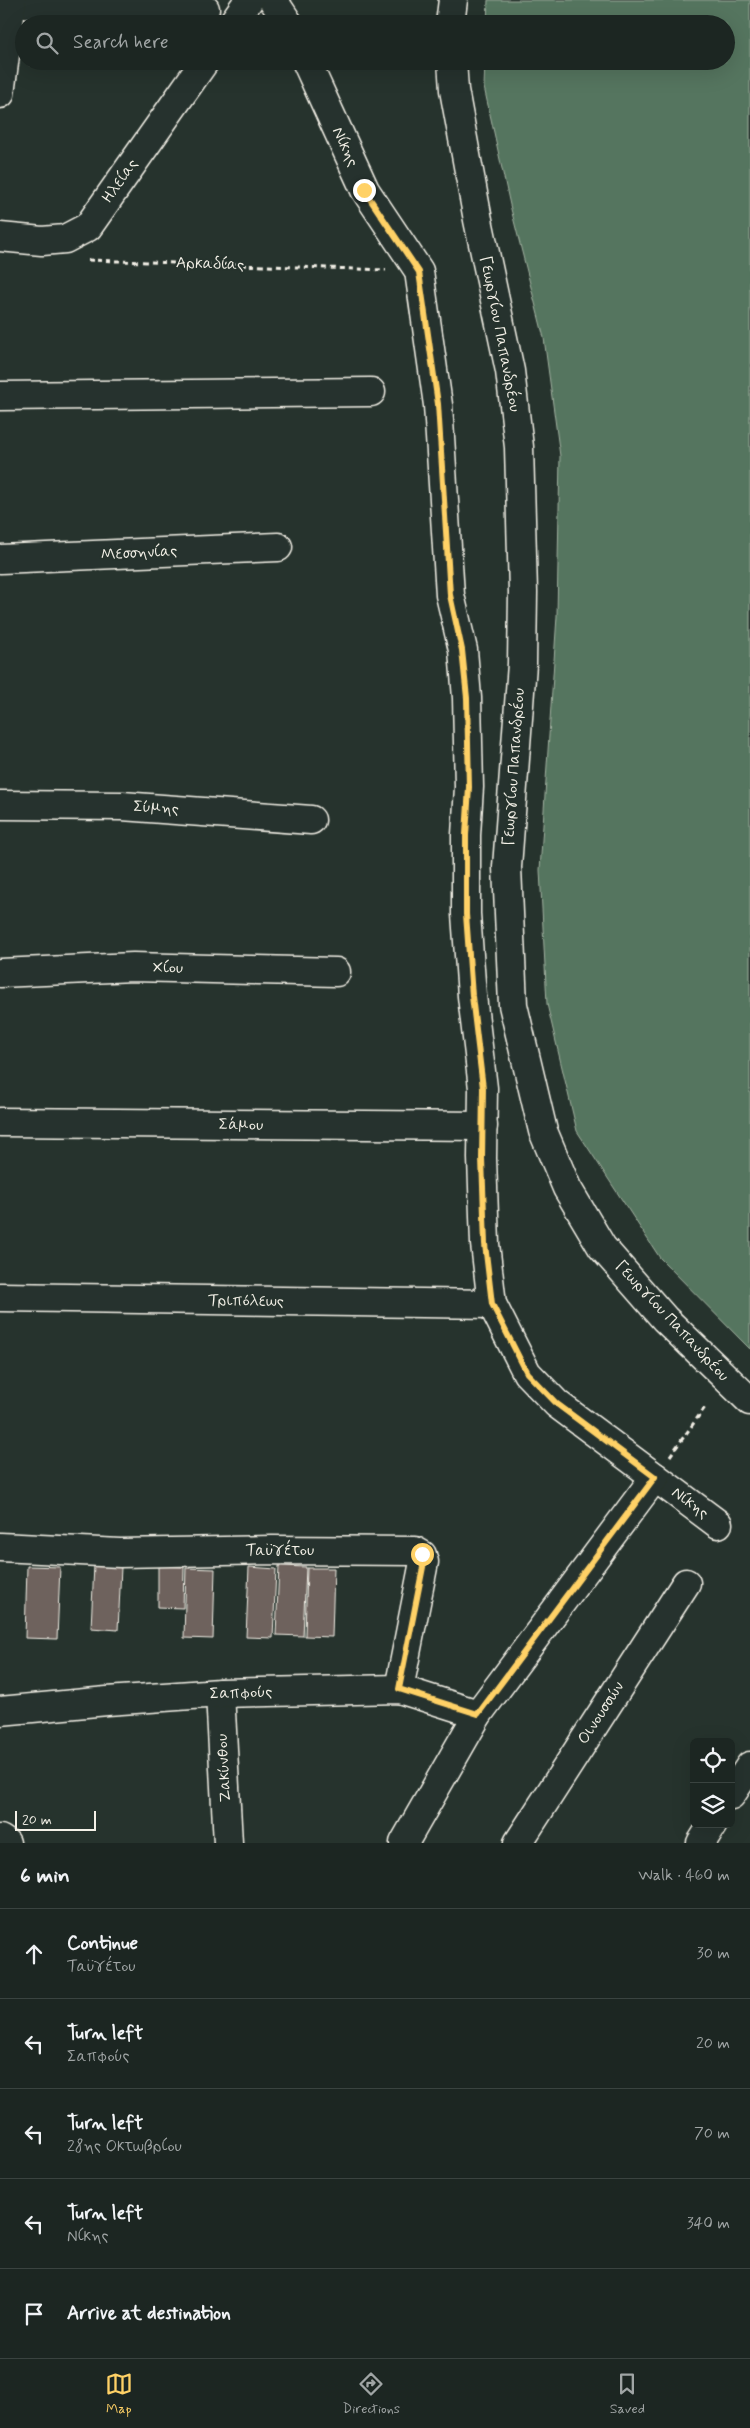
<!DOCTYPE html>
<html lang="en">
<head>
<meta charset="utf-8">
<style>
	body { margin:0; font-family:Mynerve,sans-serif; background:#252e2a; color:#f1f3f6 }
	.controls { position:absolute; right:15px; bottom:15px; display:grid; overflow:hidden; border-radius:8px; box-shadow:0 5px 20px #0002 }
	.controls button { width:45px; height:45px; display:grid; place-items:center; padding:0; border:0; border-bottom:1px solid #3a4340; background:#1c2622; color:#f1f3f6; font:25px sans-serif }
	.scale { position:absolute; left:15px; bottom:12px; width:81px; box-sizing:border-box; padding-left:5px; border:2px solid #f4f1e8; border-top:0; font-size:14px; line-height:18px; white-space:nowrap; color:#f4f1e8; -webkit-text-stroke:4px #26332d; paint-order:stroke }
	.stop { position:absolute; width:15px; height:15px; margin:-11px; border:4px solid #ffd166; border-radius:50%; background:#fff }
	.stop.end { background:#ffd166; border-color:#fff; box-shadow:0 1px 5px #0008 }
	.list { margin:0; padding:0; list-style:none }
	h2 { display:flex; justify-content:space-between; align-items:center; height:65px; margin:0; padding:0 20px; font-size:21px }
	h2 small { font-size:16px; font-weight:400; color:#a0a5a5 }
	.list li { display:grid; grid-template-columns:32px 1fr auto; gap:15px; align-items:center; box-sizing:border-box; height:90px; padding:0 20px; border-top:1px solid #3a4340 }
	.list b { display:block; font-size:19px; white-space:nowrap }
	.list p { margin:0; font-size:16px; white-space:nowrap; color:#a0a5a5 }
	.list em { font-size:16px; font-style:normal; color:#a0a5a5 }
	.icon { flex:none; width:28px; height:28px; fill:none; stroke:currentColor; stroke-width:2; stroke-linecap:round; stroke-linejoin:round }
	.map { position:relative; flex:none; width:750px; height:1843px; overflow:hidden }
	.search { position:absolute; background:#1c2622; box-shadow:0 5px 20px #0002; left:15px; right:15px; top:15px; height:55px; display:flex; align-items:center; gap:12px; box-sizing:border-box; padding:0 18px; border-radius:28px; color:#a0a5a5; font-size:19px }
	.sheet { height:515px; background:#1c2622 }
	nav { display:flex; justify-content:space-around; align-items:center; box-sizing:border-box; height:70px; border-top:1px solid #3a4340; background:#1c2622; font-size:14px; color:#a0a5a5 }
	nav a { display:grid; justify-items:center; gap:2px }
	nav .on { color:#ffd166 }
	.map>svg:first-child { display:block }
	.green { fill:#54755e; stroke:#a4b3a3 }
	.building { fill:#6e625d; stroke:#f4f1e8 }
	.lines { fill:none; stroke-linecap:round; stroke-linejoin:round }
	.street-casing { stroke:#f4f1e8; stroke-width:31 }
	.secondary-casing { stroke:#f4f1e8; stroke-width:31 }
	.path { stroke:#f4f1e8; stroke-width:3; stroke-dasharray:5 4; stroke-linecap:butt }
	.street { stroke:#26332d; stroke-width:28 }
	.secondary { stroke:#26332d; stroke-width:28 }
	.route { stroke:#ffd166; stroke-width:6 }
	.labels { text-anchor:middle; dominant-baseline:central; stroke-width:4; stroke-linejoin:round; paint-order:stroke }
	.street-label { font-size:16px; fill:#f4f1e8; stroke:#26332d }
</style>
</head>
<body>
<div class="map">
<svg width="750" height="1843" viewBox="0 0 750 1843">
	<rect width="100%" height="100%" fill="#26332d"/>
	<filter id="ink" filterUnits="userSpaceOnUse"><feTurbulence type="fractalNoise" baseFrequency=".02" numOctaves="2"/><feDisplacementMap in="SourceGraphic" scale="10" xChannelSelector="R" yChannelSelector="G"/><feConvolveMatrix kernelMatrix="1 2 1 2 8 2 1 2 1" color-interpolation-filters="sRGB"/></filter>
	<g filter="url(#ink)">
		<path class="green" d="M 488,0 L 750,0 L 750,1349 L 660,1258 L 577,1131 L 547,1004 L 540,870 L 557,616 L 560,456 L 544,338 L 510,205 L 484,87 L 485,61 L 726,61 L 726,24 L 487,24 Z"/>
		<g class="building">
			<path d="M 35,14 L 107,19 L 106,24 L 34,24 Z"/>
			<path d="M 29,61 L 68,61 L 67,68 L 29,65 Z"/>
			<path d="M 94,1565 L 121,1567 L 118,1630 L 91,1628 Z"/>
			<path d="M 27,1566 L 60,1567 L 57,1639 L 25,1638 Z"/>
			<path d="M 158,1566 L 184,1567 L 183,1608 L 158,1607 Z"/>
			<path d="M 279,1566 L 306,1567 L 303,1636 L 276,1635 Z"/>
			<path d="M 249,1567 L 276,1569 L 273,1638 L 246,1637 Z"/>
			<path d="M 186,1568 L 215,1569 L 213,1639 L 184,1638 Z"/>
			<path d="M 307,1568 L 334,1568 L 332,1637 L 305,1636 Z"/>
		</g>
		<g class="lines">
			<g class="street-casing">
				<g id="street">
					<path d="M 273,0 L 289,24"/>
					<path d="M 12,3 L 205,9"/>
					<path d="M 232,24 L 249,0"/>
					<path d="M 306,61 L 365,190 L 419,271 L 438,405 L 450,595 L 463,650 L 467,698 L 469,787 L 466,835 L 466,914 L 472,996 L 483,1088 L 482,1158 L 485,1244 L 492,1304 L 527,1373 L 557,1404 L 718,1524"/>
					<path d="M 0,94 L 12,0"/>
					<path d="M 0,237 L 42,241 L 65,239 L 88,227 L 205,61"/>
					<path d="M 0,396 L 371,392"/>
					<path d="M 0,559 L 278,547"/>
					<path d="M 0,805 L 122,806 L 311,820"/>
					<path d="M 0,973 L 133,967 L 336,972"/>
					<path d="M 0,1122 L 483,1126"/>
					<path d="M 0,1297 L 492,1304"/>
					<path d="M 0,1547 L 120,1553 L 272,1550 L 415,1551 L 422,1555 L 424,1562 L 399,1689"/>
					<path d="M 220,1693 L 228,1843"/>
					<path d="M 0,1711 L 107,1701 L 220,1693 L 399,1689 L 478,1714"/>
					<path d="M 731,1795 L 750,1766"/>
					<path d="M 0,1839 L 6,1843"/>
					<path d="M 404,1843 L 478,1714 L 655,1477"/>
					<path d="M 518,1843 L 686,1583"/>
					<path d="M 701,1843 L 713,1824"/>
				</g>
			</g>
			<g class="secondary-casing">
				<g id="secondary">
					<path d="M 450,24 L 453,0"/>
					<path d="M 452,61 L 454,90 L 478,220 L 510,371 L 519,447 L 523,592 L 522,664 L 507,867 L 513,1005 L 543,1131 L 567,1188 L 602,1247 L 665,1319 L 750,1401"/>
				</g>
			</g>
			<g class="path">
				<path d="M 88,260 L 386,270"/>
				<path d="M 670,1456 L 706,1406"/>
			</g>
			<use href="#street" class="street"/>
			<use href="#secondary" class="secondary"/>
		</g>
	</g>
	<g class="lines" filter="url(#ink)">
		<path class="route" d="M 364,190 L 419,272 L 438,404 L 450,595 L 462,650 L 467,698 L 469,787 L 466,835 L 466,914 L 472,996 L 483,1088 L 482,1158 L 485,1244 L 492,1304 L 527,1373 L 557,1404 L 655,1477 L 478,1714 L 399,1689 L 424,1562 L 422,1554"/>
	</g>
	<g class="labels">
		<g class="street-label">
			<text transform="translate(345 147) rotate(65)">Νίκης</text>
			<text transform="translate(120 181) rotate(-55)">Ηλείας</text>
			<text transform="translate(210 264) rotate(2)">Αρκαδίας</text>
			<text transform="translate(500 334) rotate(79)">Γεωργίου Παπανδρέου</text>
			<text transform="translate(139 553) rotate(-3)">Μεσσηνίας</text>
			<text transform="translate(514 767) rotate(-86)">Γεωργίου Παπανδρέου</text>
			<text transform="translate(156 808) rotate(4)">Σύμης</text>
			<text transform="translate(168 968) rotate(1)">Χίου</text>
			<text transform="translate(241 1125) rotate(1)">Σάμου</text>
			<text transform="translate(246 1301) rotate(1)">Τριπόλεως</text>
			<text transform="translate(672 1321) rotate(47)">Γεωργίου Παπανδρέου</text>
			<text transform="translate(690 1503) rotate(37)">Νίκης</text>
			<text x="280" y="1550">Ταϋγέτου</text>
			<text transform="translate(241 1693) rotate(-2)">Σαπφούς</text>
			<text transform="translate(601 1713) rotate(-57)">Οινουσσών</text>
			<text transform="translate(224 1768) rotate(-93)">Ζακύνθου</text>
		</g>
	</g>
</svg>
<div class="controls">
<button><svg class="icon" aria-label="locate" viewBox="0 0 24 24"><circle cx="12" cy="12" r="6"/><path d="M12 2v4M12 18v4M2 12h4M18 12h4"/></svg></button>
<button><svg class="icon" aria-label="layers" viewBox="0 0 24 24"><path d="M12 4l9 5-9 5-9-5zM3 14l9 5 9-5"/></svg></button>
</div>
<div class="scale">20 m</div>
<div class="stop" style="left:422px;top:1554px"></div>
<div class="stop end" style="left:364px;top:190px"></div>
<div class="search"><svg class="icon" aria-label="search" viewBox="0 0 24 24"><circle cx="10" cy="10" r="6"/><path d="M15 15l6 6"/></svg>Search here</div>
</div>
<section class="sheet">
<h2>6 min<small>Walk · 460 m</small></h2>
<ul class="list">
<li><svg class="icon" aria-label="ahead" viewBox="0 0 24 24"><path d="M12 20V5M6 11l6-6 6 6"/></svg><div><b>Continue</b><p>Ταϋγέτου</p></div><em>30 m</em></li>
<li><svg class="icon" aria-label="left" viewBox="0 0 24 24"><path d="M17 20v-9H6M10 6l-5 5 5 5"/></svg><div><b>Turn left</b><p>Σαπφούς</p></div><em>20 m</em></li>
<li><svg class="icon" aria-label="left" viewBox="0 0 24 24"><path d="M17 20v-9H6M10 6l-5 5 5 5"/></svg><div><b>Turn left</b><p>28ης Οκτωβρίου</p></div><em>70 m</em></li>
<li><svg class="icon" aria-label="left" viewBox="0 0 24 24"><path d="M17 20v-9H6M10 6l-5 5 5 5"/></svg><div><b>Turn left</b><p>Νίκης</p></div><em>340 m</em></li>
<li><svg class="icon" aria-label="arrive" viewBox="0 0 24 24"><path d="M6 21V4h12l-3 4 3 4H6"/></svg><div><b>Arrive at destination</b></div></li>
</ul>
</section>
<nav>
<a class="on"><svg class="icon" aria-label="map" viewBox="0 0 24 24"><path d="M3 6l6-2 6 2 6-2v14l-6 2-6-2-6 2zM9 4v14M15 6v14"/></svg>Map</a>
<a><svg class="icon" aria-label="directions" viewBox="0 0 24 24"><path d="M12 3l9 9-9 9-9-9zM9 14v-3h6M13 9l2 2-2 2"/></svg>Directions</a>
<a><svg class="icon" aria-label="saved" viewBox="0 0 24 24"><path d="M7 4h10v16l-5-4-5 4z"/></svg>Saved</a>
</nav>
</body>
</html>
